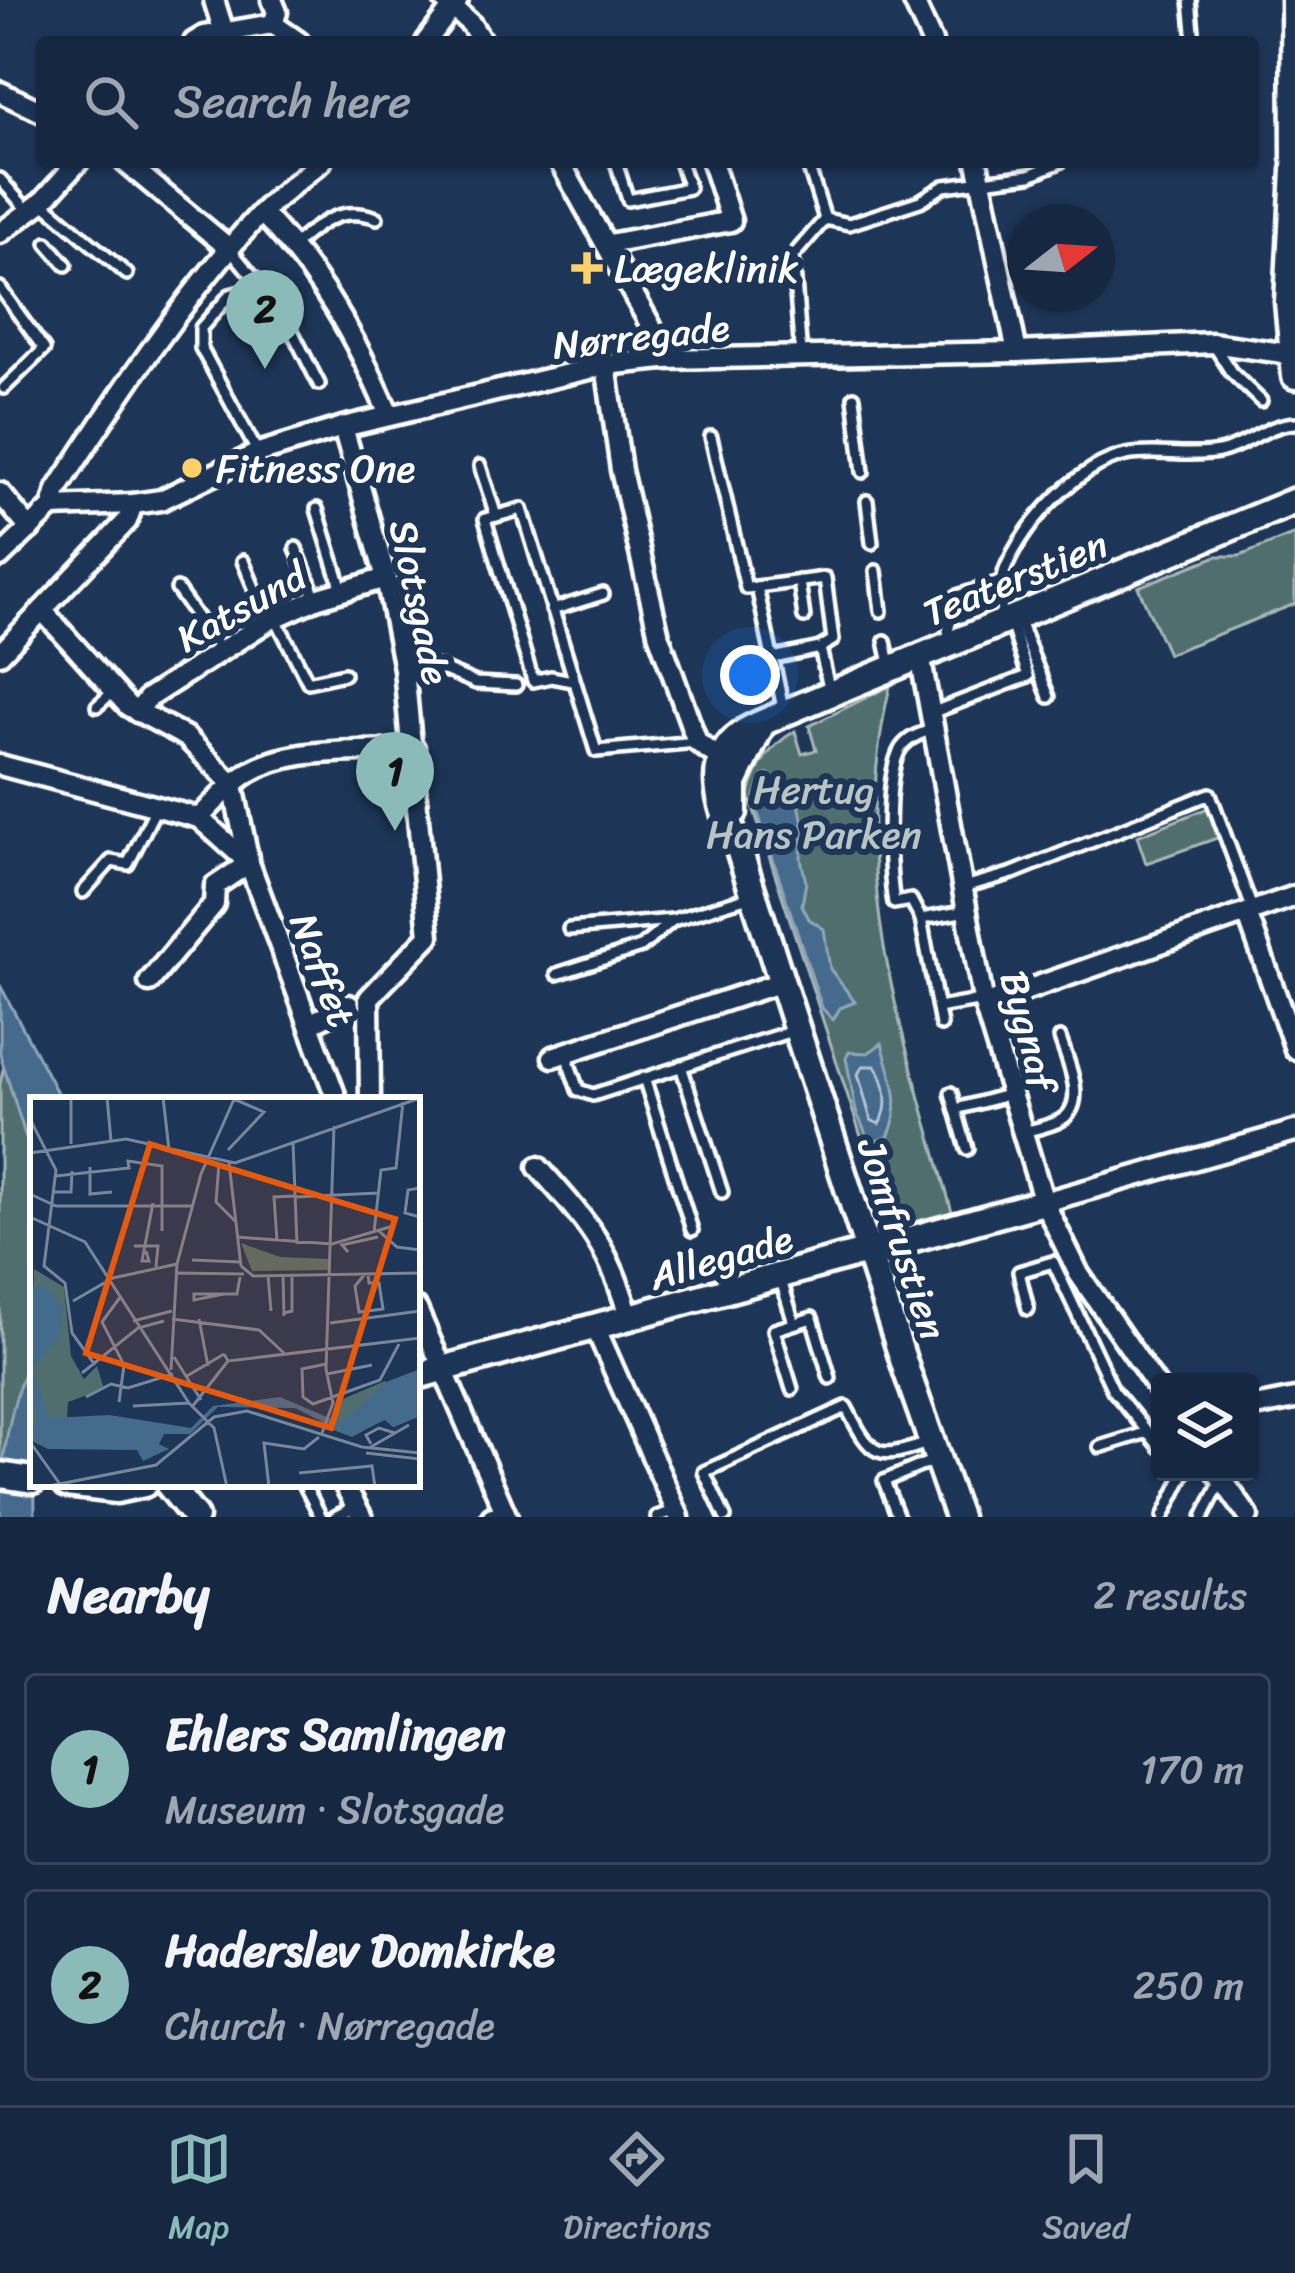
<!DOCTYPE html>
<html lang="en">
<head>
<meta charset="utf-8">
<style>
	body { margin:0; font-family:Sriracha,sans-serif; background:#23344c; color:#f1f3f6 }
	.controls { position:absolute; right:36px; bottom:36px; display:grid; overflow:hidden; border-radius:12px; box-shadow:0 3px 9px #0004 }
	.controls button { width:108px; height:108px; display:grid; place-items:center; padding:0; border:0; border-bottom:3px solid #35445a; background:#162841; color:#f1f3f6; font:60px sans-serif }
	.compass { position:absolute; left:1007px; top:204px; width:108px; height:108px; border-radius:50%; background:#162841; box-shadow:0 3px 9px #0004; rotate:73deg }
	.you { position:absolute; left:750px; top:675px; width:42px; height:42px; margin:-30px; border:9px solid #fff; border-radius:50%; background:#1a73e8; box-shadow:0 0 0 18px #1a73e833 }
	.badge { display:grid; place-items:center; width:78px; height:78px; border-radius:50%; background:#8bbbb9; color:#111; font-size:39px; font-weight:700 }
	.pin { position:absolute; translate:-50% -99px; filter:drop-shadow(0 3px 6px #0008) }
	.pin::after { content:''; position:absolute; top:63px; width:42px; height:36px; background:inherit; clip-path:polygon(0 0,100% 0,50% 100%) }
	.list { margin:0; padding:0; list-style:none }
	h2 { display:flex; justify-content:space-between; align-items:center; height:156px; margin:0; padding:0 48px; font-size:51px }
	h2 small { font-size:39px; font-weight:400; color:#9ea6b1 }
	.list li { display:grid; grid-template-columns:78px 1fr auto; gap:36px; align-items:center; box-sizing:border-box; height:192px; margin:0 24px 24px; padding:0 24px; border:3px solid #35445a; border-radius:12px }
	.list b { display:block; font-size:45px; white-space:nowrap }
	.list p { margin:0; font-size:39px; white-space:nowrap; color:#9ea6b1 }
	.list em { font-size:39px; font-style:normal; color:#9ea6b1 }
	.icon { flex:none; width:66px; height:66px; fill:none; stroke:currentColor; stroke-width:2; stroke-linecap:round; stroke-linejoin:round }
	.map { position:relative; flex:none; width:1295px; height:1517px; overflow:hidden }
	.search { position:absolute; background:#162841; box-shadow:0 3px 9px #0004; left:36px; right:36px; top:36px; height:132px; display:flex; align-items:center; gap:30px; box-sizing:border-box; padding:0 42px; border-radius:12px; color:#9ea6b1; font-size:45px }
	.sheet { height:588px; background:#162841 }
	nav { display:flex; justify-content:space-around; align-items:center; box-sizing:border-box; height:168px; border-top:3px solid #35445a; background:#162841; font-size:33px; color:#9ea6b1 }
	nav a { display:grid; justify-items:center; gap:6px }
	nav .on { color:#8bbbb9 }
	.map>svg:first-child { display:block }
	.green { fill:#4f6e6d; stroke:#a7b6b6; stroke-width:3 }
	.water { fill:#446b8c; stroke:#8fa6ba; stroke-width:3 }
	.lines { fill:none; stroke-linecap:round; stroke-linejoin:round }
	.shore { stroke:#b4c4d1; stroke-width:3 }
	.lane-casing { stroke:#fff; stroke-width:18 }
	.street-casing { stroke:#fff; stroke-width:27 }
	.secondary-casing { stroke:#fff; stroke-width:33 }
	.lane { stroke:#1d3557; stroke-width:9 }
	.street { stroke:#1d3557; stroke-width:18 }
	.secondary { stroke:#1d3557; stroke-width:24 }
	.poi-dot { fill:#ffd166; stroke:#1d3557; stroke-width:4.5 }
	.labels { text-anchor:middle; dominant-baseline:central; stroke-width:12; stroke-linejoin:round; paint-order:stroke }
	.poi-label { font-size:39px; fill:#fff; stroke:#1d3557; text-anchor:start }
	.street-label { font-size:39px; fill:#fff; stroke:#1d3557 }
	.park-label { font-size:39px; fill:#b9c5c5; stroke:#1d3557 }
	.inset-river { fill:none; stroke:#446b8c; stroke-width:6 }
	.inset-road { fill:none; stroke:#77869a; stroke-width:3 }
	.view { fill:#e8590c; fill-opacity:0.15; stroke:#e8590c; stroke-width:6 }
	.inset-edge { fill:none; stroke:#fff; stroke-width:6 }
</style>
</head>
<body>
<div class="map">
<svg width="1295" height="1517" viewBox="0 0 1295 1517">
	<rect width="100%" height="100%" fill="#1d3557"/>
	<filter id="ink" filterUnits="userSpaceOnUse"><feTurbulence type="fractalNoise" baseFrequency=".00833" numOctaves="2"/><feDisplacementMap in="SourceGraphic" scale="24" xChannelSelector="R" yChannelSelector="G"/><feConvolveMatrix kernelMatrix="1 2 1 2 8 2 1 2 1" color-interpolation-filters="sRGB"/></filter>
	<g filter="url(#ink)">
		<g class="green">
			<path d="M 1295,534 L 1295,604 L 1168,654 L 1138,587 L 1217,556 L 1240,556 Z"/>
			<path d="M 890,686 C 845,881 901,1026 952,1212 L 891,1228 L 749,795 C 756,766 770,746 795,731 L 802,754 L 816,750 L 809,726 Z"/>
			<path d="M 1208,808 L 1220,837 L 1146,863 L 1137,836 Z"/>
			<path d="M 4,1065 L 33,1160 L 33,1350 L 10,1423 L 4,1461 L 0,1460 L 0,1084 Z"/>
		</g>
		<g class="water">
			<path d="M 769,774 L 799,804 L 803,823 L 801,859 L 806,882 L 802,905 L 809,919 L 824,929 L 830,969 L 855,1002 L 840,1008 L 833,1020 L 822,1008 L 757,811 L 755,796 L 763,776 Z"/>
			<path d="M 0,985 L 61,1100 L 33,1100 L 33,1160 L 0,1055 Z"/>
			<path d="M 882,1043 C 890,1077 905,1101 888,1137 L 870,1143 L 856,1111 L 846,1058 L 849,1052 L 868,1053 Z"/>
			<path d="M 33,1350 L 35,1517 L 0,1517 C 0,1461 10,1401 33,1350 Z"/>
		</g>
		<g class="lines">
			<path class="shore" d="M 863,1066 L 875,1066 C 886,1081 891,1108 879,1124 L 871,1120 L 858,1074 Z"/>
			<g class="lane-casing">
				<g id="lane">
					<path d="M 1190,0 L 1194,42"/>
					<path d="M 616,162 L 628,200 L 689,188 L 680,162"/>
					<path d="M 0,179 L 29,212"/>
					<path d="M 42,202 L 127,274"/>
					<path d="M 825,219 L 849,224 L 920,201 L 944,186 L 1030,175 L 1060,162"/>
					<path d="M 47,243 L 66,265"/>
					<path d="M 293,246 C 319,224 340,205 377,218"/>
					<path d="M 230,249 L 283,313 L 319,384"/>
					<path d="M 0,288 L 44,349 L 4,388"/>
					<path d="M 1215,347 L 1231,372 L 1261,401"/>
					<path d="M 801,356 L 793,256 L 825,219 L 807,162"/>
					<path d="M 854,397 L 863,472"/>
					<path d="M 711,437 L 746,588 L 757,587 L 783,708"/>
					<path d="M 258,453 L 201,348 L 201,328 L 230,295 L 263,286"/>
					<path d="M 480,466 L 496,516"/>
					<path d="M 867,501 L 872,543"/>
					<path d="M 317,509 L 342,590"/>
					<path d="M 296,548 L 316,599"/>
					<path d="M 243,561 L 268,621"/>
					<path d="M 876,571 L 881,611"/>
					<path d="M 799,581 L 804,617"/>
					<path d="M 757,587 L 825,578 L 833,640 L 820,648"/>
					<path d="M 177,589 L 220,650"/>
					<path d="M 552,610 L 603,594"/>
					<path d="M 275,617 L 308,682 L 344,674"/>
					<path d="M 1018,619 L 1049,697"/>
					<path d="M 1002,620 C 1001,602 999,582 1007,565 C 1027,521 1078,465 1126,455 C 1156,449 1188,458 1219,452 C 1247,446 1265,425 1295,423"/>
					<path d="M 885,641 L 891,668"/>
					<path d="M 952,642 L 948,631 L 957,596 L 1003,581"/>
					<path d="M 773,658 L 820,648 L 829,688"/>
					<path d="M 404,669 L 435,666 L 476,683 L 516,685"/>
					<path d="M 572,681 L 551,677 L 533,681 L 485,519 L 522,509 L 596,751 L 697,742"/>
					<path d="M 97,706 L 114,691"/>
					<path d="M 931,713 L 1028,676 L 1010,620"/>
					<path d="M 964,887 L 1013,873 L 1210,794 L 1253,911"/>
					<path d="M 83,892 L 111,861 L 128,864 L 156,808"/>
					<path d="M 921,919 L 911,900 L 894,903 C 889,873 884,773 901,748 C 909,737 921,733 934,729"/>
					<path d="M 569,929 L 673,920 L 752,896"/>
					<path d="M 557,974 L 641,947 L 673,920"/>
					<path d="M 938,1008 L 983,1000"/>
					<path d="M 941,1025 L 921,919 L 967,911"/>
					<path d="M 570,1051 L 569,1064 L 578,1090 L 593,1095 L 792,1031"/>
					<path d="M 681,1066 L 722,1192"/>
					<path d="M 644,1078 L 692,1230"/>
					<path d="M 951,1093 L 967,1149"/>
					<path d="M 956,1109 L 1011,1094"/>
					<path d="M 1023,1132 C 1035,1129 1051,1126 1061,1120 C 1089,1103 1067,1061 1060,1038"/>
					<path d="M 780,1277 L 794,1323"/>
					<path d="M 1028,1309 L 1019,1272 L 1053,1262 L 1113,1390 L 1160,1447"/>
					<path d="M 792,1389 L 774,1330 L 812,1318 L 830,1378"/>
					<path d="M 1100,1447 L 1148,1432"/>
					<path d="M 304,1484 L 321,1517"/>
					<path d="M 335,1517 L 356,1506"/>
					<path d="M 657,1517 L 676,1510"/>
					<path d="M 725,1517 L 704,1472 L 846,1407 C 873,1458 875,1461 931,1442"/>
					<path d="M 898,1517 L 884,1481 L 937,1459"/>
					<path d="M 1163,1517 L 1185,1472"/>
					<path d="M 1203,1517 L 1222,1479"/>
				</g>
			</g>
			<g class="street-casing">
				<g id="street">
					<path d="M 214,0 L 224,32"/>
					<path d="M 272,0 L 277,12 L 273,24"/>
					<path d="M 444,0 L 471,24 L 482,42"/>
					<path d="M 913,0 L 932,42"/>
					<path d="M 194,42 L 204,36 L 273,24 L 299,42"/>
					<path d="M 426,42 L 458,0"/>
					<path d="M 0,92 L 42,112"/>
					<path d="M 125,162 L 230,249"/>
					<path d="M 560,162 L 656,335 L 663,359"/>
					<path d="M 977,162 L 1017,352"/>
					<path d="M 262,213 C 321,276 355,335 389,415"/>
					<path d="M 0,233 L 42,202 L 78,162"/>
					<path d="M 609,244 L 731,221 L 712,162"/>
					<path d="M 606,365 L 621,470 L 659,636 L 697,742 L 721,759"/>
					<path d="M 343,427 L 386,578 L 404,669 L 429,936 L 369,998 L 370,1100"/>
					<path d="M 0,493 L 30,529"/>
					<path d="M 52,507 L 133,504 L 161,500 L 258,453 L 343,427 L 606,365 L 663,359 L 1017,352 L 1212,343 L 1290,354"/>
					<path d="M 0,557 L 52,507 L 57,490 C 118,396 181,300 258,216 C 277,196 300,180 321,162"/>
					<path d="M 42,610 L 128,706 L 186,737 L 233,785"/>
					<path d="M 0,654 L 127,521 L 133,504"/>
					<path d="M 920,655 L 984,1005 L 1044,1202 L 1079,1274 L 1160,1391"/>
					<path d="M 137,712 L 148,698 L 268,621 L 316,599 L 386,578"/>
					<path d="M 0,765 L 199,818"/>
					<path d="M 1247,913 L 1295,1049"/>
					<path d="M 149,982 L 214,904 L 215,886 L 249,863 L 233,785"/>
					<path d="M 984,1005 L 1295,896"/>
					<path d="M 309,1024 L 349,1005"/>
					<path d="M 553,1057 L 782,982"/>
					<path d="M 337,1100 L 249,863 L 199,818 C 214,803 229,785 248,773 C 295,744 361,755 414,748"/>
					<path d="M 538,1167 C 587,1222 610,1247 630,1320"/>
					<path d="M 1044,1202 L 1295,1131"/>
					<path d="M 417,1309 L 507,1517"/>
					<path d="M 596,1329 L 679,1517"/>
					<path d="M 1250,1408 L 1295,1399"/>
					<path d="M 1217,1472 L 1248,1516"/>
					<path d="M 344,1484 L 362,1517"/>
					<path d="M 492,1517 L 493,1517"/>
				</g>
			</g>
			<g class="secondary-casing">
				<g id="secondary">
					<path d="M 1294,0 L 1295,158"/>
					<path d="M 1295,170 L 1288,302 L 1295,376"/>
					<path d="M 734,812 L 734,783 L 761,726"/>
					<path d="M 417,1376 L 1044,1202"/>
					<path d="M 0,1475 L 33,1480"/>
					<path d="M 67,1484 L 116,1490 L 144,1484"/>
					<path d="M 168,1484 L 195,1517"/>
					<path d="M 958,1517 L 907,1372 L 736,840 C 719,807 704,761 741,734 C 753,725 771,720 784,713 L 1295,501"/>
				</g>
			</g>
			<use href="#lane" class="lane"/>
			<use href="#street" class="street"/>
			<use href="#secondary" class="secondary"/>
		</g>
	</g>
	<g class="poi-dot">
		<path d="M581 250h12v12h12v12h-12v12h-12v-12h-12v-12h12z"/>
		<circle cx="192" cy="468" r="12"/>
	</g>
	<g class="labels">
		<g class="poi-label">
			<text x="614" y="268">Lægeklinik</text>
			<text x="216" y="468">Fitness One</text>
		</g>
		<g class="street-label">
			<text transform="translate(641 336) rotate(-6)">Nørregade</text>
			<text transform="translate(1015 578) rotate(-22)">Teaterstien</text>
			<text transform="translate(420 602) rotate(78)">Slotsgade</text>
			<text transform="translate(241 607) rotate(-29)">Katsund</text>
			<text transform="translate(323 970) rotate(69)">Naffet</text>
			<text transform="translate(1029 1031) rotate(75)">Bygnaf</text>
			<text transform="translate(902 1239) rotate(72)">Jomfrustien</text>
			<text transform="translate(721 1257) rotate(-16)">Allegade</text>
		</g>
		<g class="park-label">
			<text x="814" y="789">Hertug<tspan x="814" dy="45">Hans Parken</tspan></text>
		</g>
	</g>
	<g transform="translate(30 1097)">
		<rect width="390" height="390" fill="#1d3557"/>
		<path d="M 211,146 L 250,160 L 299,162 L 299,173 L 222,174 ZM 4,172 L 34,190 L 41,259 L 54,282 L 67,269 L 74,292 L 38,305 L 37,321 L 0,329 ZM 355,284 L 390,319 L 364,330 L 355,322 L 322,340 L 301,332 L 313,302 Z" fill="#4f6e6d"/>
		<path d="M 0,188 L 19,192 L 33,211 L 29,239 L 2,273 L 20,321 L 79,318 L 161,331 L 183,309 L 250,300 L 311,326 L 356,285 L 390,272 L 390,319 L 363,330 L 355,323 L 320,339 L 265,311 L 188,310 L 160,337 L 134,337 L 129,347 L 139,352 L 113,364 L 107,353 L 18,352 L 0,343 L 8,319 L 0,294 Z" fill="#446b8c"/>
		<path class="inset-river" d="M 0,241 L 24,214M 0,252 L 31,210M 0,278 L 13,320 L 0,338"/>
		<path class="inset-road" d="M 41,0 L 41,47M 77,0 L 81,44M 133,0 L 139,53M 0,22 L 26,73 L 14,169 L 35,186 L 42,236 L 65,268M 263,45 L 267,147M 198,53 L 234,15 L 204,2M 0,56 L 96,42 L 205,66 L 390,1M 189,66 L 186,105 L 206,125M 199,66 L 211,169M 60,70 L 60,97 L 82,95M 26,79 L 99,71 L 98,64 L 132,69 L 132,134M 390,91 L 378,93 L 375,116 L 390,120M 24,95 L 41,95 L 42,74M 0,97 L 26,109 L 163,109M 265,100 L 348,96M 0,120 L 55,145 L 159,306 L 184,331 L 197,390M 349,134 L 367,150 L 390,153M 344,135 L 351,73 L 366,71 L 373,5M 207,140 L 302,147 L 363,129M 247,144 L 244,100 L 265,99M 104,149 L 128,149 L 126,170M 116,154 L 119,164 L 112,164 L 123,106M 318,155 L 312,148 L 348,140M 162,163 L 210,165M 211,169 L 223,179 L 389,176M 145,176 L 214,177M 335,177 L 325,189 L 329,215 L 353,212 L 349,186 L 339,186 L 338,177M 238,178 L 241,214M 253,178 L 254,219M 194,197 L 164,203 L 164,197 L 207,197 L 210,180M 43,204 L 83,181 L 147,167M 254,216 L 262,214 L 262,178M 142,222 L 229,233 L 254,256M 169,222 L 178,269M 103,224 L 142,214M 300,226 L 390,214M 194,257 L 198,264 L 390,241M 144,260 L 171,303M 296,267 L 272,272 L 273,300 L 283,307 L 350,283 L 369,247M 141,273 L 147,167 L 171,77 L 205,0M 52,276 L 108,231 L 134,224M 297,277 L 342,268M 157,279 L 194,257M 56,300 L 81,287 L 98,291 L 143,277M 89,305 L 94,268 L 72,225 L 91,199M 103,309 L 159,306M 162,310 L 198,264M 292,336 L 303,306 L 296,272 L 304,29M 0,345 L 32,390M 341,347 L 336,338 L 349,331 L 365,336M 339,351 L 379,328M 336,356 L 390,362M 269,376 L 342,369 L 345,390M 14,390 L 126,368 L 184,320 L 217,314 L 332,350 L 390,356M 239,390 L 234,346 L 274,352 L 289,340"/>
		<path class="view" d="M 120,47 L 365,122 L 301,331 L 56,256 Z"/>
		<rect width="390" height="390" class="inset-edge"/>
	</g>
</svg>
<div class="controls">
<button><svg class="icon" aria-label="layers" viewBox="0 0 24 24"><path d="M12 4l9 5-9 5-9-5zM3 14l9 5 9-5"/></svg></button>
</div>
<svg class="compass" viewBox="-18 -18 36 36"><path d="M0-13l5 13h-10z" fill="#e53935"/><path d="M0 13l5-13h-10z" fill="#9ea6b1"/></svg>
<div class="you"></div>
<div class="pin badge" style="left:395px;top:831px">1</div>
<div class="pin badge" style="left:265px;top:369px">2</div>
<div class="search"><svg class="icon" aria-label="search" viewBox="0 0 24 24"><circle cx="10" cy="10" r="6"/><path d="M15 15l6 6"/></svg>Search here</div>
</div>
<section class="sheet">
<h2>Nearby<small>2 results</small></h2>
<ul class="list">
<li><span class="badge">1</span><div><b>Ehlers Samlingen</b><p>Museum · Slotsgade</p></div><em>170 m</em></li>
<li><span class="badge">2</span><div><b>Haderslev Domkirke</b><p>Church · Nørregade</p></div><em>250 m</em></li>
</ul>
</section>
<nav>
<a class="on"><svg class="icon" aria-label="map" viewBox="0 0 24 24"><path d="M3 6l6-2 6 2 6-2v14l-6 2-6-2-6 2zM9 4v14M15 6v14"/></svg>Map</a>
<a><svg class="icon" aria-label="directions" viewBox="0 0 24 24"><path d="M12 3l9 9-9 9-9-9zM9 14v-3h6M13 9l2 2-2 2"/></svg>Directions</a>
<a><svg class="icon" aria-label="saved" viewBox="0 0 24 24"><path d="M7 4h10v16l-5-4-5 4z"/></svg>Saved</a>
</nav>
</body>
</html>
